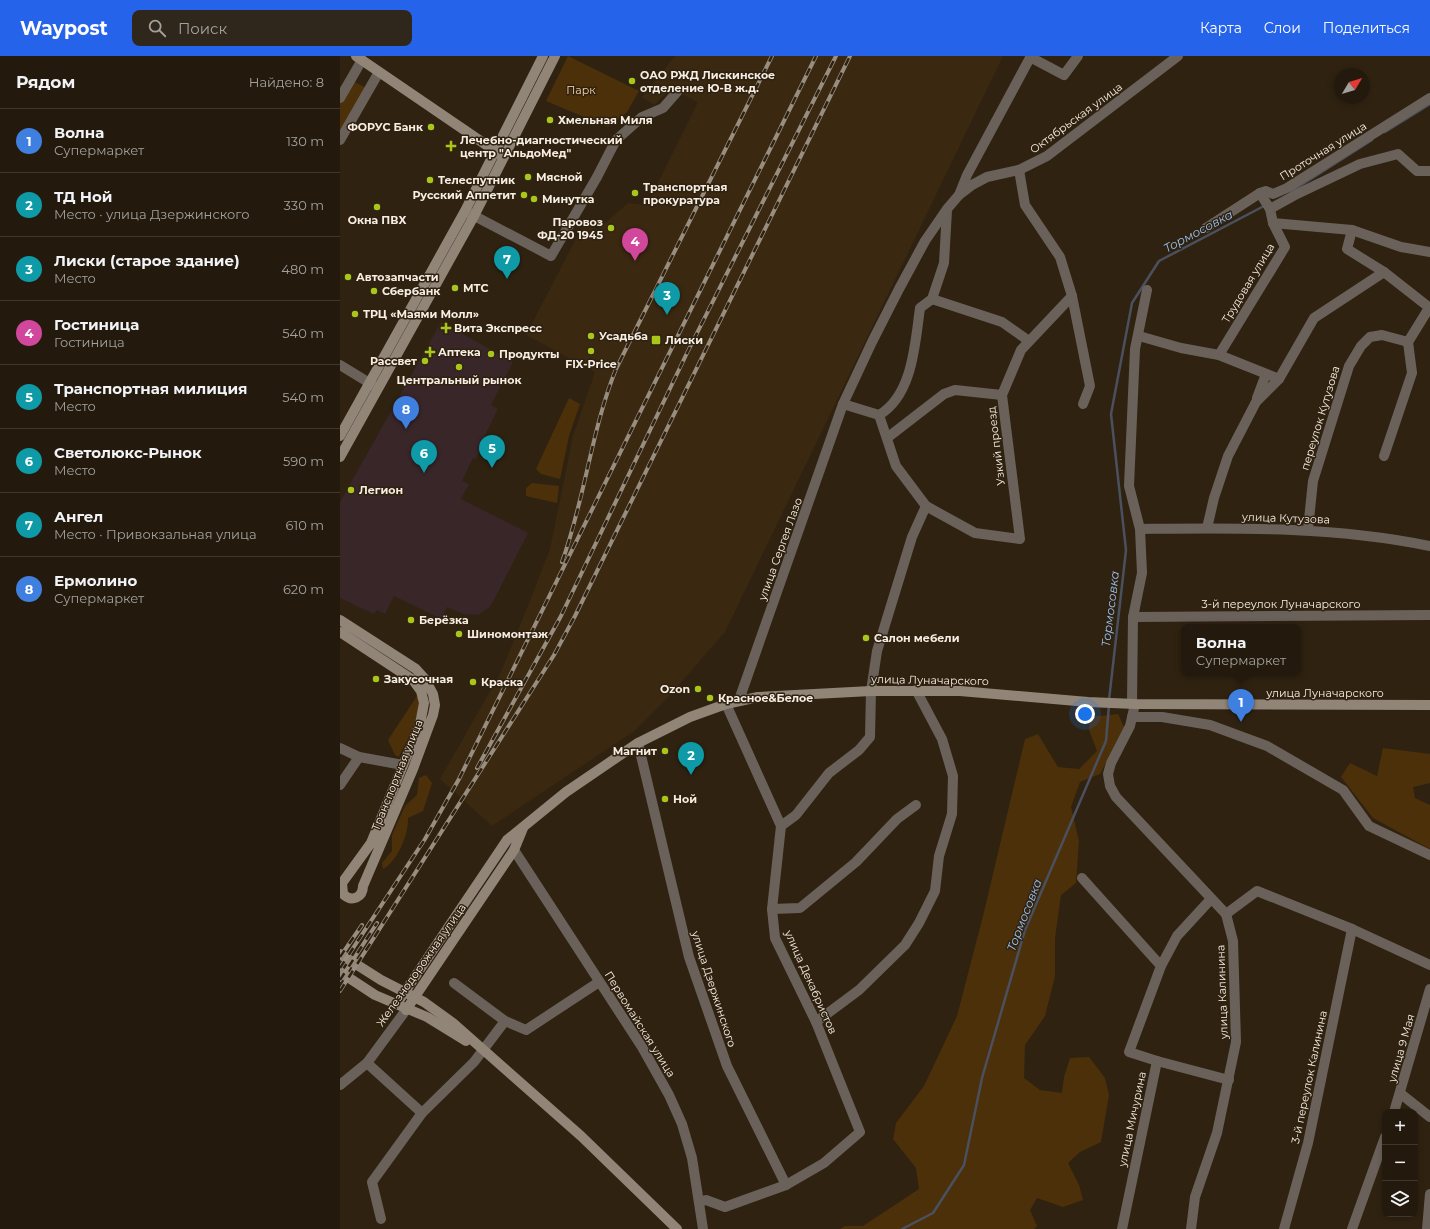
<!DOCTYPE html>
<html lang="ru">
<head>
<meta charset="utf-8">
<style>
	body { margin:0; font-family:Montserrat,sans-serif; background:#2f271b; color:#f1f3f6 }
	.controls { position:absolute; right:12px; bottom:12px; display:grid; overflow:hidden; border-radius:8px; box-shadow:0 2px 6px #0003 }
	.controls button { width:36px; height:36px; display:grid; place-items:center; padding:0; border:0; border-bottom:1px solid #40382e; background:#231a0d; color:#f1f3f6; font:20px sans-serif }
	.compass { position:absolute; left:994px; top:12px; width:36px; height:36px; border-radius:50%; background:#231a0d; box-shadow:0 2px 6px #0003; rotate:52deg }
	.you { position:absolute; left:745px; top:658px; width:14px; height:14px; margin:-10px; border:3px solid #fff; border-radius:50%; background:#1a73e8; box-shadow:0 0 0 6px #1a73e833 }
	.badge { display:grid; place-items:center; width:26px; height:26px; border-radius:50%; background:#2563eb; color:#fff; font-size:13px; font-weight:700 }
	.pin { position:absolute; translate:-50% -33px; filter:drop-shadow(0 1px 2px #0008) }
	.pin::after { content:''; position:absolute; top:21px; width:14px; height:12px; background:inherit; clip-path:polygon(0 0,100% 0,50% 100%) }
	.popup { position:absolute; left:841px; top:568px; width:120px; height:52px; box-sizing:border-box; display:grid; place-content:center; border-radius:8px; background:#231a0d; filter:drop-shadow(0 1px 3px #0005); font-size:13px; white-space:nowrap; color:#a3a19d }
	.popup b { font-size:15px; color:#f1f3f6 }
	.popup::after { content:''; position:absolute; left:50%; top:100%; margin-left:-8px; border:8px solid transparent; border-top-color:#231a0d }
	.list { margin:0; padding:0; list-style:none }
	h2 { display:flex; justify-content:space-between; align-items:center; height:52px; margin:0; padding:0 16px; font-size:17px }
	h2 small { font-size:13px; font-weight:400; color:#a3a19d }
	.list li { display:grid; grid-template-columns:26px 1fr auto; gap:12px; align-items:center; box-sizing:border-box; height:64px; padding:0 16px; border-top:1px solid #40382e }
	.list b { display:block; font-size:15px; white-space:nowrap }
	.list p { margin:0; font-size:13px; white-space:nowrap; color:#a3a19d }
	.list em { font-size:13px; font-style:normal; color:#a3a19d }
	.icon { flex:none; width:22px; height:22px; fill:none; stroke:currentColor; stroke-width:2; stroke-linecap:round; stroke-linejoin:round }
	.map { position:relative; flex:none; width:1090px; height:1173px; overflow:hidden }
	header { display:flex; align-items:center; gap:24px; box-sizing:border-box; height:56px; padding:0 20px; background:#2563eb; color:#fff }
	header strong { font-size:19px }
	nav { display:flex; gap:22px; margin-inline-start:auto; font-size:14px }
	.search { width:280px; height:36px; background:#2f271b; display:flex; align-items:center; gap:10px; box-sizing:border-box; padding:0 14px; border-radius:8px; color:#a3a19d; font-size:15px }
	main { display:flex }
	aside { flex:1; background:#231a0d }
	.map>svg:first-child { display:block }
	.commercial { fill:#392629 }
	.built { fill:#3a2811 }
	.green { fill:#4c3009 }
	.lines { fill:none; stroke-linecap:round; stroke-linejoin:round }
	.stream { stroke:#4a505e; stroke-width:2.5 }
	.street { stroke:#6a625a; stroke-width:10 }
	.secondary { stroke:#918578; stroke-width:10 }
	.rail-casing { stroke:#988e80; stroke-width:4 }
	.rail { stroke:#2f2211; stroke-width:2.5; stroke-dasharray:8; stroke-linecap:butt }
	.poi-dot { fill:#a9c71a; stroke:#2f2211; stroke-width:1.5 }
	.labels { text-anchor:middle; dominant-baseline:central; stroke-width:3; stroke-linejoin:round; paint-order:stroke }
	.poi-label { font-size:11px; font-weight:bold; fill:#f7eee3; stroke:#2f2211; text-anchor:start }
	.park-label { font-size:11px; fill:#fed5a5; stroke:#2f2211 }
	.street-label { font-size:11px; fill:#f7eee3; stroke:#2f2211 }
	.water-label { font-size:12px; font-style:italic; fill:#9ac2f0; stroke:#2f2211 }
</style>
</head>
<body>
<header>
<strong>Waypost</strong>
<div class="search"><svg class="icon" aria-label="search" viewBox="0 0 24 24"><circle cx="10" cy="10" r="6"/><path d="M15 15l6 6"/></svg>Поиск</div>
<nav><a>Карта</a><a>Слои</a><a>Поделиться</a></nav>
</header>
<main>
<aside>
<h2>Рядом<small>Найдено: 8</small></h2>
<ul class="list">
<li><span class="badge" style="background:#3f7fe0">1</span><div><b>Волна</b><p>Супермаркет</p></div><em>130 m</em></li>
<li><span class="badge" style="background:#0f9aa8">2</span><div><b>ТД Ной</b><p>Место · улица Дзержинского</p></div><em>330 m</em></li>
<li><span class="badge" style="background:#0f9aa8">3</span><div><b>Лиски (старое здание)</b><p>Место</p></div><em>480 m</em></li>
<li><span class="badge" style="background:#d1479c">4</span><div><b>Гостиница</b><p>Гостиница</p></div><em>540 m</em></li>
<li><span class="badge" style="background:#0f9aa8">5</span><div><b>Транспортная милиция</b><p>Место</p></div><em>540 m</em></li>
<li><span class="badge" style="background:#0f9aa8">6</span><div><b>Светолюкс-Рынок</b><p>Место</p></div><em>590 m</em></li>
<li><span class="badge" style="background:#0f9aa8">7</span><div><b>Ангел</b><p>Место · Привокзальная улица</p></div><em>610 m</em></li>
<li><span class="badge" style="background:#3f7fe0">8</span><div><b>Ермолино</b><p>Супермаркет</p></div><em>620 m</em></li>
</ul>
</aside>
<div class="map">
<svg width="1090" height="1173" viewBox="0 0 1090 1173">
	<rect width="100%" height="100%" fill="#2f2211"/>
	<path class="commercial" d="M 101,266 L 173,306 L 151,349 L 158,353 L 141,387 L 143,388 L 136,403 L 133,402 L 122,425 L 129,428 L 121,443 L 188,477 L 154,544 L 150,551 L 138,559 L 123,558 L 107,551 L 101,563 L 54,540 L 45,558 L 37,554 L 34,558 L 0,542 L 0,446 Z"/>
	<path class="built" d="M 335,0 L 663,0 L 385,576 L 330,639 L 293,676 L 152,770 L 100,723 L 161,616 L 189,547 L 210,493 L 233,380 L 255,316 L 186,279 L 244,167 L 258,173 L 288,147 L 307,149 L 358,46 L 330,33 L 314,49 L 302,41 Z"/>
	<g class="green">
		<path d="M 228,0 L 299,35 L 287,56 L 268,71 L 206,45 Z"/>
		<path d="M 13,25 L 26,32 L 0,78 L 0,47 Z"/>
		<path d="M 229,342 L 240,348 L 229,380 L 220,423 L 201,418 L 196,413 Z"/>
		<path d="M 192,427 L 219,430 L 217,447 L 186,440 L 186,432 Z"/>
		<path d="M 77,640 L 79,641 C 80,663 68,681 59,701 L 55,699 L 48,684 Z"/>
		<path d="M 778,658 L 784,671 L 760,718 L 740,726 L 731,751 L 739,785 L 736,827 L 721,839 L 715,882 L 715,920 L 705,960 L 685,989 L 684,1022 L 700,1034 L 722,1037 L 724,1021 L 730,1002 L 749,1001 L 765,1022 L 769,1039 L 761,1086 L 740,1096 L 728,1107 L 739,1129 L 743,1144 L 723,1151 L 697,1142 L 690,1154 L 697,1170 L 694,1173 L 500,1173 L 505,1170 L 523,1170 L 579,1133 L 576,1112 L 553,1083 L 556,1067 L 584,1030 L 617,960 L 643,860 L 685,683 L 698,678 L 718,711 L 739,713 L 757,695 L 749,674 L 750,661 Z"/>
		<path d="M 1043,692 L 1090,698 L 1090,727 L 1073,731 L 1075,742 L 1090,749 L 1090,793 L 1033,762 L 1001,721 L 1010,707 L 1037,720 Z"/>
		<path d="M 86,719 L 92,727 L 83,755 L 68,762 C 69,778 57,806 43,813 L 42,807 L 52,795 L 52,779 L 65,750 L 77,739 L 79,722 Z"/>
	</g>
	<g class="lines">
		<g class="stream">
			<path d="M 1045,76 L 1090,48"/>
			<path d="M 952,135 L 1032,84"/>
			<path d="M 769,644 L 786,494 L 771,358 L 792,247 L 819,205 L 924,150"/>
			<path d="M 562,1173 L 593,1157 L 624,1109 L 642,1022 L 685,874 L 766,685 L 769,649"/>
		</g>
		<g class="street">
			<path d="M 690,1 L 724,19 L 738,0"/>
			<path d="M 0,42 L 22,4"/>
			<path d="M 0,84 L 39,16"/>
			<path d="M 920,137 L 930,153 L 933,167 L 1012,174 L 1061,191 L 1090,196"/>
			<path d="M 619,139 L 627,119 L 691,0"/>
			<path d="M 930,153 L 957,138 L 1020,108 L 1058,98 L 1077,115 L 1090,115"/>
			<path d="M 127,156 L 211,200 L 257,121 L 276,84 L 302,61 L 323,52 L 337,36"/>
			<path d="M 866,172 L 920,137 L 926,135 L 933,138 L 947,132 L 1090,42"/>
			<path d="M 1012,174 L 1007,193 L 1044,216 L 1090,252"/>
			<path d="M 732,240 L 750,330 L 743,348"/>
			<path d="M 592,243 L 662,266 L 689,285"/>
			<path d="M 799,280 L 841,292 L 879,299 L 939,323"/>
			<path d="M 879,299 L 945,191 L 933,167"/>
			<path d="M 0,309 L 36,331"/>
			<path d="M 917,342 L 926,318"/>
			<path d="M 503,348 L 539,359 C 573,339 575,287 580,252 L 592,243 L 604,207 L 607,154"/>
			<path d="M 539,359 L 556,410 L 586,450 L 635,477 L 680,483 L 662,339 L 681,294 L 732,240 L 720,201 L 685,149 L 679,114"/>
			<path d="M 547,382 L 604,338 L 615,334 L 662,339"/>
			<path d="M 1044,400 L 1072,317 L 1068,286 L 1089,252"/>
			<path d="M 867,472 L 874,442 L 888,400 L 916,346 L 939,323 L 974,262 L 1044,216"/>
			<path d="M 800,473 C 897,472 994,470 1090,490"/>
			<path d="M 968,473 L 973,425 L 1009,310 L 1021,290 L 1030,281 L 1042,279 L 1068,286"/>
			<path d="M 793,561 L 1090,559"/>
			<path d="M 399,644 L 503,348 L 532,286 L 559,233 L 585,185 L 607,153 L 619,139 L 632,129 L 647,121 L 679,114 L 707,100 L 838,0"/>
			<path d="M 792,647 L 793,561 L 802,517 L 800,473 L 789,430 L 795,293 L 807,234"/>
			<path d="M 795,648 L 790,670 L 771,707 L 768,718 L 770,730 L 776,741 L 886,858 L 893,885 L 896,986 L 877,1077 L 855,1141 L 851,1173"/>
			<path d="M 792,661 L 822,661 L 870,669 L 927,690 L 1003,734 L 1029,770 L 1090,799"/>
			<path d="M 298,687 L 349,901 L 387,1010 L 446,1129"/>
			<path d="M 0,692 L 19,701 L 63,709"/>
			<path d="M 0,729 L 19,701"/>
			<path d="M 441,770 L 456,759 L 489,717 L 519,694 L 530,681 L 531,635 L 537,595 L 572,481 L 586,450"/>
			<path d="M 174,794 L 302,991 L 329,1039 L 342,1068 L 352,1102 L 363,1173"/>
			<path d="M 742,822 L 821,910 L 789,996 L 817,1005 L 782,1173"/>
			<path d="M 432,853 L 460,852 L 516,806 L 557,763 L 576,749"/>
			<path d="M 886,858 L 917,835 L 1012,873"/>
			<path d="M 821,910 L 837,880 L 871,843"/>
			<path d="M 114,927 L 165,965"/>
			<path d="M 476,966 L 519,934 L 565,889 L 579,867 L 595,835 L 599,800 L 612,758 L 613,720 L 602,683 L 576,634"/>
			<path d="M 817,1005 L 889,1024"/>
			<path d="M 27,1007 L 82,1057"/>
			<path d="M 0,1029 L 27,1007 L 66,954"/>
			<path d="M 1061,1038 L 1090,1061"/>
			<path d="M 1054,1056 L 1090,933"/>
			<path d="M 359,1146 L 366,1144 L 385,1151 L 446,1129 L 484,1107 L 520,1076 L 476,966 L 435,882 L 432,853 L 441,770 L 386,648"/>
			<path d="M 41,1163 L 32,1126 L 82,1057 L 134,1006 L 165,965 L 186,974 L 259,926"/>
			<path d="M 944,1173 L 968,1087 L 1012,873 L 1090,909"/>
			<path d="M 1012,1173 L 1045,1081"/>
			<path d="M 1087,1173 L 1090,1138"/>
		</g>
		<g class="secondary">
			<path d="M 16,0 L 161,99"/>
			<path d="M 0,380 L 125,155 L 203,0"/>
			<path d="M 0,401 L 134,160 L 215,0"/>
			<path d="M 0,564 L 76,613 L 85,623 L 93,638 L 95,649 L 93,659 L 73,713 L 23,830 C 23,841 12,847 3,838 L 2,827 L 31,787 L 80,668 L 84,647 L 81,635 L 73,624 L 0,576"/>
			<path d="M 0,898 L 41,924 L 84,946 L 113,967 L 241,1080 L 337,1173"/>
			<path d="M 0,916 L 35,939 L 87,961 L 126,985"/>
			<path d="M 56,949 L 167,784 L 226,736 L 298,687 L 350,661 L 386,648 L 418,641 L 531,635 L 620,635 L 748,646 L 795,648 L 1090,649"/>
			<path d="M 66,954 L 174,794 L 183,772"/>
		</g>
		<g class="rail-casing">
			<g id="rail">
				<path d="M 222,506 C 245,443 251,375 276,313 L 432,0"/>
				<path d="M 137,712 L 221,560 L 347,297 L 496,0"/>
				<path d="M 0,901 L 22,869"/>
				<path d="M 0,912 L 85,783 L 119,723 L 476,0"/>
				<path d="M 0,924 L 37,867"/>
				<path d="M 0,935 L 214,599 L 235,560 L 510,0"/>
			</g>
		</g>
		<use href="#rail" class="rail"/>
	</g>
	<g class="poi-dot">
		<circle cx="292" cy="25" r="4"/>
		<circle cx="210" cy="64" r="4"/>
		<circle cx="91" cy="71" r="4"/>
		<path d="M109 84h4v4h4v4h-4v4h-4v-4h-4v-4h4z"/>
		<circle cx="188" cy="121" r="4"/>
		<circle cx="90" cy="124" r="4"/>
		<circle cx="295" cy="137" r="4"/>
		<circle cx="184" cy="139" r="4"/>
		<circle cx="194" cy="143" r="4"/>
		<circle cx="37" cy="151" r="4"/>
		<circle cx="271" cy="172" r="4"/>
		<circle cx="8" cy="221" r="4"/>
		<circle cx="115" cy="232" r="4"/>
		<circle cx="34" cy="235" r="4"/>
		<circle cx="15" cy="258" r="4"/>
		<path d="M104 266h4v4h4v4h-4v4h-4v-4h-4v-4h4z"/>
		<circle cx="251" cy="280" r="4"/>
		<rect x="311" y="279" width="10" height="10" rx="2"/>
		<circle cx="251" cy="295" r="4"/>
		<path d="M88 290h4v4h4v4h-4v4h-4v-4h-4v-4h4z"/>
		<circle cx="151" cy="298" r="4"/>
		<circle cx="85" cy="305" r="4"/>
		<circle cx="119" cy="311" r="4"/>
		<circle cx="11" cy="434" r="4"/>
		<circle cx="71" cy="564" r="4"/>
		<circle cx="119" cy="578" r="4"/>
		<circle cx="526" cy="582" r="4"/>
		<circle cx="36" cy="623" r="4"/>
		<circle cx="133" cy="626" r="4"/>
		<circle cx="358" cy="633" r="4"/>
		<circle cx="370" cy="642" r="4"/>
		<circle cx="325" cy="695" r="4"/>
		<circle cx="325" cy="743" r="4"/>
	</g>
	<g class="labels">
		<g class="poi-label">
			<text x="300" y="19">ОАО РЖД Лискинское<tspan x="300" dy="13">отделение Ю-В ж.д.</tspan></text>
			<text x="218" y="64">Хмельная Миля</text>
			<text x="83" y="71" text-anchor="end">ФОРУС Банк</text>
			<text x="120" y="84">Лечебно-диагностический<tspan x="120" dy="13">центр "АльдоМед"</tspan></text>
			<text x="196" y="121">Мясной</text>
			<text x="98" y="124">Телеспутник</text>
			<text x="303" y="131">Транспортная<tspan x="303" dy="13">прокуратура</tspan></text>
			<text x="176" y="139" text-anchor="end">Русский Аппетит</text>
			<text x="202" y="143">Минутка</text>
			<text x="37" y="164" text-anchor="middle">Окна ПВХ</text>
			<text x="263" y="166" text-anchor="end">Паровоз<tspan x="263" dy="13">ФД-20 1945</tspan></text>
			<text x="16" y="221">Автозапчасти</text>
			<text x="123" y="232">МТС</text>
			<text x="42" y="235">Сбербанк</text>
			<text x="23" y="258">ТРЦ «Маями Молл»</text>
			<text x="114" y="272">Вита Экспресс</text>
			<text x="259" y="280">Усадьба</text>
			<text x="325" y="284">Лиски</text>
			<text x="98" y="296">Аптека</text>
			<text x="159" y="298">Продукты</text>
			<text x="77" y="305" text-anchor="end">Рассвет</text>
			<text x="251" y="308" text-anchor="middle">FIX-Price</text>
			<text x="119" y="324" text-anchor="middle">Центральный рынок</text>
			<text x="19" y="434">Легион</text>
			<text x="79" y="564">Берёзка</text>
			<text x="127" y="578">Шиномонтаж</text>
			<text x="534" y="582">Салон мебели</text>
			<text x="44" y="623">Закусочная</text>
			<text x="141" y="626">Краска</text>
			<text x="350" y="633" text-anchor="end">Ozon</text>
			<text x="378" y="642">Красное&amp;Белое</text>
			<text x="317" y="695" text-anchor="end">Магнит</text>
			<text x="333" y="743">Ной</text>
		</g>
		<g class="park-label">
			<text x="241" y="34">Парк</text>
		</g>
		<g class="street-label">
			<text transform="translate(736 62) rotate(-36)">Октябрьская улица</text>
			<text transform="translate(983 95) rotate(-32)">Проточная улица</text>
			<text transform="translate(908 227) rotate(-59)">Трудовая улица</text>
			<text transform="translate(980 362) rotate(-73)">переулок Кутузова</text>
			<text transform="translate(656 390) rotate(-97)">Узкий проезд</text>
			<text transform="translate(946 462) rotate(2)">улица Кутузова</text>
			<text transform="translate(440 493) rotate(-70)">улица Сергея Лазо</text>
			<text x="941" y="548">3-й переулок Луначарского</text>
			<text transform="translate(590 624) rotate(1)">улица Луначарского</text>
			<text x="985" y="637">улица Луначарского</text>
			<text transform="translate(57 719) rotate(-68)">Транспортная улица</text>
			<text transform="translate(81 909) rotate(-55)">Железнодорожная улица</text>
			<text transform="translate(471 926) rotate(66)">улица Декабристов</text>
			<text transform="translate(374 933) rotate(72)">улица Дзержинского</text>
			<text transform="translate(882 936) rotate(-92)">улица Калинина</text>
			<text transform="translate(300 968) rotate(58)">Первомайская улица</text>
			<text transform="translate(1061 992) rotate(-74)">улица 9 Мая</text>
			<text transform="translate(969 1021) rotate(-78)">3-й переулок Калинина</text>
			<text transform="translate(792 1063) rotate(-78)">улица Мичурина</text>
		</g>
		<g class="water-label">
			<text transform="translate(858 175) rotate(-28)">Тормосовка</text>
			<text transform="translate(770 553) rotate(-83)">Тормосовка</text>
			<text transform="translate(684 859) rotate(-69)">Тормосовка</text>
		</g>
	</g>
</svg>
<div class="controls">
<button>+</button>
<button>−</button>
<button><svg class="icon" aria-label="layers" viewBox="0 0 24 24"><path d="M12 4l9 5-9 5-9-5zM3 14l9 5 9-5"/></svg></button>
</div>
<svg class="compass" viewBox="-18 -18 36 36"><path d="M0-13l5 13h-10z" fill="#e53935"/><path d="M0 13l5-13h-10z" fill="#a3a19d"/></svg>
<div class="you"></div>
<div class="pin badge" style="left:901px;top:666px;background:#3f7fe0">1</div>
<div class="popup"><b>Волна</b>Супермаркет</div>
<div class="pin badge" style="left:351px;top:719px;background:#0f9aa8">2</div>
<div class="pin badge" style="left:327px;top:259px;background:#0f9aa8">3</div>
<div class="pin badge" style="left:295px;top:205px;background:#d1479c">4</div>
<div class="pin badge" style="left:152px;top:412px;background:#0f9aa8">5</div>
<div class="pin badge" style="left:84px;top:417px;background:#0f9aa8">6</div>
<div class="pin badge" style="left:167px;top:223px;background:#0f9aa8">7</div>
<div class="pin badge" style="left:66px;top:373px;background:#3f7fe0">8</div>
</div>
</main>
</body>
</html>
